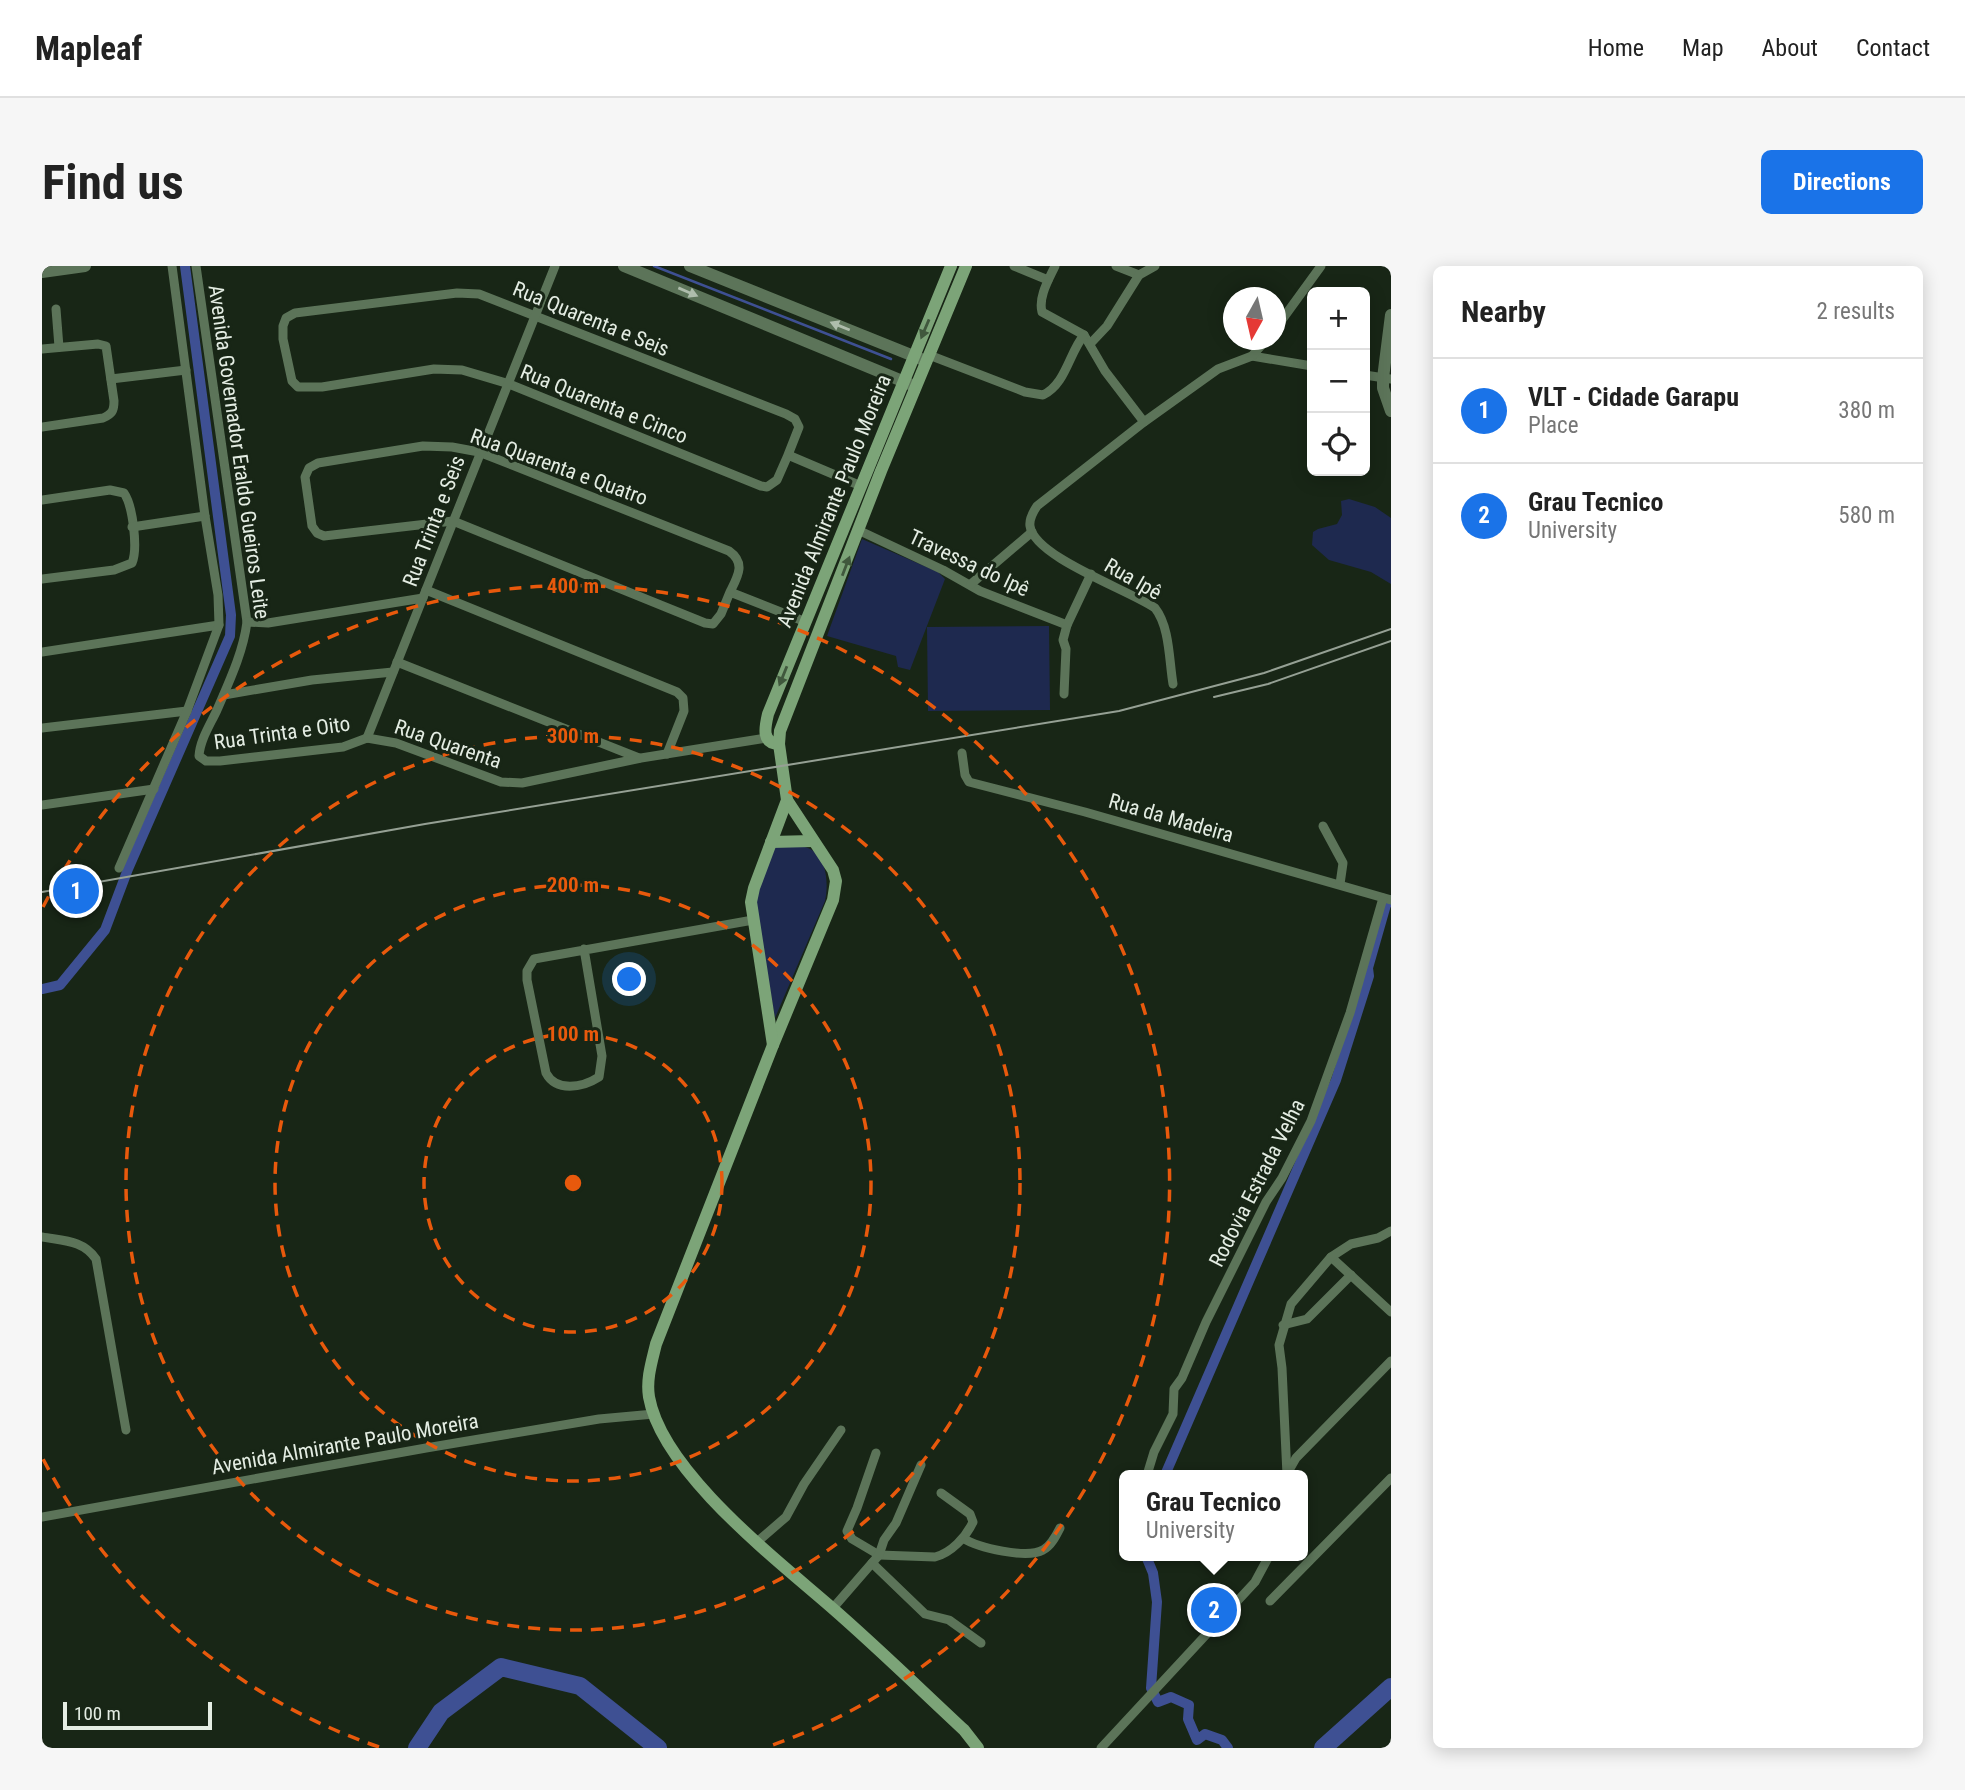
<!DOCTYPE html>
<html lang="en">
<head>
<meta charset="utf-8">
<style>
	body { margin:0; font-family:"Roboto Condensed",sans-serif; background:#f6f6f6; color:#222 }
	.controls { position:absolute; right:21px; top:21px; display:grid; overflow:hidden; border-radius:10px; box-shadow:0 4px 18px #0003 }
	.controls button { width:63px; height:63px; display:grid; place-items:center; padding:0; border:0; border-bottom:2px solid #e0e0e0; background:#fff; color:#222; font:35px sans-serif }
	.compass { position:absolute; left:1181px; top:21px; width:63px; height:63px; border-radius:50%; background:#fff; box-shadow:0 4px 18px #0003; rotate:188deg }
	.scale { position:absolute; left:21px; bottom:18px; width:149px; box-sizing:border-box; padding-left:7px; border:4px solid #e4ede3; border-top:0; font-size:19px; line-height:24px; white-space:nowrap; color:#e4ede3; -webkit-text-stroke:5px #182616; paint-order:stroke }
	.you { position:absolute; left:588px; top:714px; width:24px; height:24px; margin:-18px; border:5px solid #fff; border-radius:50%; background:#1a73e8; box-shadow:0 0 0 10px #1a73e833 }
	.badge { display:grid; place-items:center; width:46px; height:46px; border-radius:50%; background:#1a73e8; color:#fff; font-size:23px; font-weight:700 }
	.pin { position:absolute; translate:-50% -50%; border:4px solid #fff; box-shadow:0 2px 7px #0006 }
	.popup { position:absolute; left:1077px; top:1204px; width:189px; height:91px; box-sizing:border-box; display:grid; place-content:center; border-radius:10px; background:#fff; filter:drop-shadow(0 2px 5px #0005); font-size:23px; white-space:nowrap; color:#767676 }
	.popup b { font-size:26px; color:#222 }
	.popup::after { content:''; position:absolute; left:50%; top:100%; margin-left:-14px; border:14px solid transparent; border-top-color:#fff }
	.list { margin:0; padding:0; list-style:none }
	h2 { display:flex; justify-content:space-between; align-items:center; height:91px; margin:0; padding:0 28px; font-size:30px }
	h2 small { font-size:23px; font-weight:400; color:#767676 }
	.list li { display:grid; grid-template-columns:46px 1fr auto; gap:21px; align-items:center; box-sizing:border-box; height:105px; padding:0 28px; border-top:2px solid #e0e0e0 }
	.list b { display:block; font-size:26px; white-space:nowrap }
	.list p { margin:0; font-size:23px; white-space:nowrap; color:#767676 }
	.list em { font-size:23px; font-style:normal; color:#767676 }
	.icon { flex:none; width:38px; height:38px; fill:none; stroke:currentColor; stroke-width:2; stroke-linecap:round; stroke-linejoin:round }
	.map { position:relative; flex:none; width:1349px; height:1482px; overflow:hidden; border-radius:10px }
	header { display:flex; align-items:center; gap:42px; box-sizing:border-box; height:98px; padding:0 35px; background:#fff; border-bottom:2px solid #e0e0e0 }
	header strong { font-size:33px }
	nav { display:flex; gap:38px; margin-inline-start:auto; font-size:24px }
	.intro { display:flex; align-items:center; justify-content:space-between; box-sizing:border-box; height:168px; padding:0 42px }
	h1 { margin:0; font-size:49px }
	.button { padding:18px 32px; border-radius:10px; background:#1a73e8; color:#fff; font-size:24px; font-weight:700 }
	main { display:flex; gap:42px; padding:0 42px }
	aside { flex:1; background:#fff; border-radius:10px; box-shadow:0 4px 18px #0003 }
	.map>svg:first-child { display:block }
	.green { fill:#1e294f }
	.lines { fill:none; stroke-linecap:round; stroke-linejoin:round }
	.stream { stroke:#3e5093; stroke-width:2.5 }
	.canal { stroke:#3e5093; stroke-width:10 }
	.river { stroke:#3e5093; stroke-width:18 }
	.minor { stroke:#5c7459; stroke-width:9 }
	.tertiary { stroke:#5c7459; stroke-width:12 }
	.secondary { stroke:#7ca478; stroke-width:12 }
	.tram { stroke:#95a094; stroke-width:2 }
	.oneway { fill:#aebdac }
	.oneway2 { fill:#40583d }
	.ring { fill:none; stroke:#e8590c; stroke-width:3.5; stroke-dasharray:12 9 }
	.labels { text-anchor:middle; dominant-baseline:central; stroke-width:6; stroke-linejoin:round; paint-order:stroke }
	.street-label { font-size:21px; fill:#e4ede3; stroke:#182616 }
	.centre { fill:#e8590c; stroke:#182616; stroke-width:3.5 }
	.ring-label { font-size:21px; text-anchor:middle; font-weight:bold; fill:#e8590c; stroke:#182616; stroke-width:6; stroke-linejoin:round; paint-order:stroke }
</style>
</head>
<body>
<header>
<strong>Mapleaf</strong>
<nav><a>Home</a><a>Map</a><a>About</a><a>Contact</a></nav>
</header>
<div class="intro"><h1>Find us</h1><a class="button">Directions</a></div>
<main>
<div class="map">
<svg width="1349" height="1482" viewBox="0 0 1349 1482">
	<rect width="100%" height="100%" fill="#182616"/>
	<g class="green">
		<path d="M 1307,233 L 1333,241 L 1349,252 L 1349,318 L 1329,306 L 1287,294 L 1270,279 L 1271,266 L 1276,263 L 1295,258 L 1300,249 L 1299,235 Z"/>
		<path d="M 820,273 L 896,306 L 903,313 L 868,404 L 856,401 L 854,390 L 785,370 Z"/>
		<path d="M 1007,360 L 1008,444 L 886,445 L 885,361 Z"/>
		<path d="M 734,580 C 743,580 754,579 763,581 C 785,587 787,617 783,635 L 733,752 L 712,631 Z"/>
	</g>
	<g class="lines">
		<path class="stream" d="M 612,0 L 849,93"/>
		<g class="canal">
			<path d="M 0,723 L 18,719 L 63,664 L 86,603 L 188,370 L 189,349 L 143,0"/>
			<path d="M 1123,1209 L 1294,814 L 1327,710 L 1326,702 L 1344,639 L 1349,634"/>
			<path d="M 1104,1290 L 1111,1307 L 1115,1336 L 1109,1422 L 1116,1436 L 1129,1431 L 1147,1439 L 1146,1453 L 1155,1474 L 1163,1468 L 1180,1474 L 1186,1482"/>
		</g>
		<g class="river">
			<path d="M 375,1482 L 399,1446 L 459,1401 L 538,1420 L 616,1482"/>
			<path d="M 1281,1482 L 1349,1421"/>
		</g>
		<g class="minor">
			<path d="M 154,0 L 205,356 C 201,387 187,416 175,444 C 168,459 158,474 157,490 L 164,495 L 178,495 L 301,481 L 325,472"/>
			<path d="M 972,0 L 1006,14"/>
			<path d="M 1013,0 C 1007,13 996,31 1000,46 L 1042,69 L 1063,105 L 1102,156"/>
			<path d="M 1074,0 L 1097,9"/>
			<path d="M 14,43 L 17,81"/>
			<path d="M 1234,62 L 1279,0"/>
			<path d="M 1048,78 L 1065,60 L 1097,9 L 1113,0"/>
			<path d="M 0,83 L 56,78 L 64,80 L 72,135 C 72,145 70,148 61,152 L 0,161"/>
			<path d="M 887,89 L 983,126 L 1001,129 C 1024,118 1027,87 1042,69"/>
			<path d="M 1210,90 L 1270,100"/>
			<path d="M 1323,109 L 1349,113"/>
			<path d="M 69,113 L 144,104"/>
			<path d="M 746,189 L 757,161 L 753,153 L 744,148 L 437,28 L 415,27 L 253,47 L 244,52 L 241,60 L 241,73 L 250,115 L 256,121 L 280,121 L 392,103 L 420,104 L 467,118 L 719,220 L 725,221 L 735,214 L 746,189 L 819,220"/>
			<path d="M 0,234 L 68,224 L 82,227 C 91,240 96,283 90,297 L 72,304 L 0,313"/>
			<path d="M 90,261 L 163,250"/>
			<path d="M 816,264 L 901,304 L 938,325 L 1025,359"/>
			<path d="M 929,318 L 990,266"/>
			<path d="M 384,324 L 635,426 L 641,432 L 642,445 L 625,488"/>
			<path d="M 688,326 C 696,310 704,297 687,285 L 437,186 L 410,181 L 381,180 L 276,197 L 267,202 L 263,211 L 270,260 L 275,267 L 282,270 L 411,255 L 663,357 L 671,358 L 679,348 L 688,326 L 764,356"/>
			<path d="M 205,356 L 226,357 L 381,332"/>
			<path d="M 0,386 L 177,359"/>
			<path d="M 355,396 L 597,492"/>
			<path d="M 1131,418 C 1127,395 1128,361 1113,342 C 1087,324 992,291 988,260 C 987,253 991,246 995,240 L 1102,156 L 1176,103 L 1210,90 L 1224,74"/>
			<path d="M 1022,428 L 1024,383 L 1021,374 L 1025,359 L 1049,308"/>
			<path d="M 182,429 L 270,414 L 351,406"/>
			<path d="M 0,462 L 145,445"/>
			<path d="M 325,472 L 513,0"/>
			<path d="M 325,472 L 354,477 L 459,516 L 480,517 L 599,492 L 724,472"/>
			<path d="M 920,487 L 923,509 L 927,516 L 1043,546 L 1349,634"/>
			<path d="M 0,539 L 112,523"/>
			<path d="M 1281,560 L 1301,597 L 1298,618"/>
			<path d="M 77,602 L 145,445 L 177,359 L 176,329 L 163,250 L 130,0"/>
			<path d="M 542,683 L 560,790 L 557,811 C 540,822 514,826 504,807 L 485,714 L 485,705 L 492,693 L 711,654"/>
			<path d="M 0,971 C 22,975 41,974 54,993 L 84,1164"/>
			<path d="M 1289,991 L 1349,1046"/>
			<path d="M 1241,1059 L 1265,1053 L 1309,1009"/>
			<path d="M 834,1187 L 815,1242 L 805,1265 L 810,1273 L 837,1289 L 893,1291 C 909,1287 924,1271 931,1256 L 928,1248 L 899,1227"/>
			<path d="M 1246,1206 L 1254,1192 L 1349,1095"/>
			<path d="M 1105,1209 L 1112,1186 L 1131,1148 L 1132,1123 L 1140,1112 L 1164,1056 L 1224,936 L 1240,912 L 1269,855 L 1308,747 L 1341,632"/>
			<path d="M 1245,1209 L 1240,1102 L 1237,1079 L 1249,1038 L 1289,991 L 1309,978 L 1336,972 L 1349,965"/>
			<path d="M 0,1251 L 384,1182 L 557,1153 L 612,1148"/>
			<path d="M 921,1272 C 936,1282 985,1293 1001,1284 C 1009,1280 1014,1270 1018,1262"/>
			<path d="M 715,1276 L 744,1251 L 762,1218 L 799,1164"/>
			<path d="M 830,1297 L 883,1348 L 907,1354 L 939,1377"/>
			<path d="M 1228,1335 L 1349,1212"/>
			<path d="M 791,1342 L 837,1289 L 842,1274 L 854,1257 L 879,1199"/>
			<path d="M 1059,1482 L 1213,1316 L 1227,1290"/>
		</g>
		<g class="tertiary">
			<path d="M 582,0 L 870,119"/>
			<path d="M 648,0 L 884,95"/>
			<path d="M 0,6 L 43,0"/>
			<path d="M 1349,49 L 1341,112 L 1341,122 L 1349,145"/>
		</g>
		<g class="secondary">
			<path d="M 737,478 C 719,477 723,461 726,448 L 909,0"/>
			<path d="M 745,534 L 791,604 L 794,615 L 791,634 L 731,779 L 614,1078 C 610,1095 604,1113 607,1131 C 620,1205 734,1293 789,1341 C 835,1381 878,1423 922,1464 L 936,1482"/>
			<path d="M 729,576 L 770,575"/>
			<path d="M 731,779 L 709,636 L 712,622 L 745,534 L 737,478 L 738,465 L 839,205 L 924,0"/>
		</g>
		<g class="tram">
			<path d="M 1172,431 L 1226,418 L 1349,375"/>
			<path d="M 0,626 L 383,558 L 1077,445 L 1222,407 L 1349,363"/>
		</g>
	</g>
	<defs><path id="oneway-solid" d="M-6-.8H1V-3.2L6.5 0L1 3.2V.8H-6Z" transform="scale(1.75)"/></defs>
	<g class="oneway">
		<use href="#oneway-solid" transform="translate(646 26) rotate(23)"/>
		<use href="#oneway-solid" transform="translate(798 60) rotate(-158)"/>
	</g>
	<g class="oneway2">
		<use href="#oneway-solid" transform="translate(883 63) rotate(113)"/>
		<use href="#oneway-solid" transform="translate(804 300) rotate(-69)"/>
		<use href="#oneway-solid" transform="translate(741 410) rotate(112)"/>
	</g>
	<g class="ring">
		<circle cx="531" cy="917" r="149"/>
		<circle cx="531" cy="917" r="298"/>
		<circle cx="531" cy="917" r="447"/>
		<path d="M337 1481A597 597 0 0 1 1 1193M1 641A597 597 0 1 1 725 1481"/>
	</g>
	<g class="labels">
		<g class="street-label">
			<text transform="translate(549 53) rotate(22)">Rua Quarenta e Seis</text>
			<text transform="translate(562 138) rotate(22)">Rua Quarenta e Cinco</text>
			<text transform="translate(197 186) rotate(82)">Avenida Governador Eraldo Gueiros Leite</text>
			<text transform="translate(517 201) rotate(20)">Rua Quarenta e Quatro</text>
			<text transform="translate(792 235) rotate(-68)">Avenida Almirante Paulo Moreira</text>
			<text transform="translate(392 255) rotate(-69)">Rua Trinta e Seis</text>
			<text transform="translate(927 297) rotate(25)">Travessa do Ipê</text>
			<text transform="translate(1091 313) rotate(30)">Rua Ipê</text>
			<text transform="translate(240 467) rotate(-8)">Rua Trinta e Oito</text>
			<text transform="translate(406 478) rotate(19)">Rua Quarenta</text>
			<text transform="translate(1129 552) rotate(16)">Rua da Madeira</text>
			<text transform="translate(1215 917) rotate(-63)">Rodovia Estrada Velha</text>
			<text transform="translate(303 1178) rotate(-10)">Avenida Almirante Paulo Moreira</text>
		</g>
	</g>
	<circle cx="531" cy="917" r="10" class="centre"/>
	<g class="ring-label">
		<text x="531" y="327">400 m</text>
		<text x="531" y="477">300 m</text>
		<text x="531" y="626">200 m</text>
		<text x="531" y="775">100 m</text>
	</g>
</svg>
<div class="controls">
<button>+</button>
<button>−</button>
<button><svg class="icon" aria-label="locate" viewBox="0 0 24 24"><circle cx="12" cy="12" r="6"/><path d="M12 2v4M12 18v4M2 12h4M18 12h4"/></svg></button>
</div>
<svg class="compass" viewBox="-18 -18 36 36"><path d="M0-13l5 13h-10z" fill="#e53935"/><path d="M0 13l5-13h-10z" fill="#767676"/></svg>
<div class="scale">100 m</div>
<div class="you"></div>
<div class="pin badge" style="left:34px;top:625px">1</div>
<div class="pin badge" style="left:1172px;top:1344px">2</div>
<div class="popup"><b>Grau Tecnico</b>University</div>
</div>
<aside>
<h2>Nearby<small>2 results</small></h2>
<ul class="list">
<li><span class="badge">1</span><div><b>VLT - Cidade Garapu</b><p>Place</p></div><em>380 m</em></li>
<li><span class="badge">2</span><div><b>Grau Tecnico</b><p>University</p></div><em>580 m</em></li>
</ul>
</aside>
</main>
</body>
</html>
